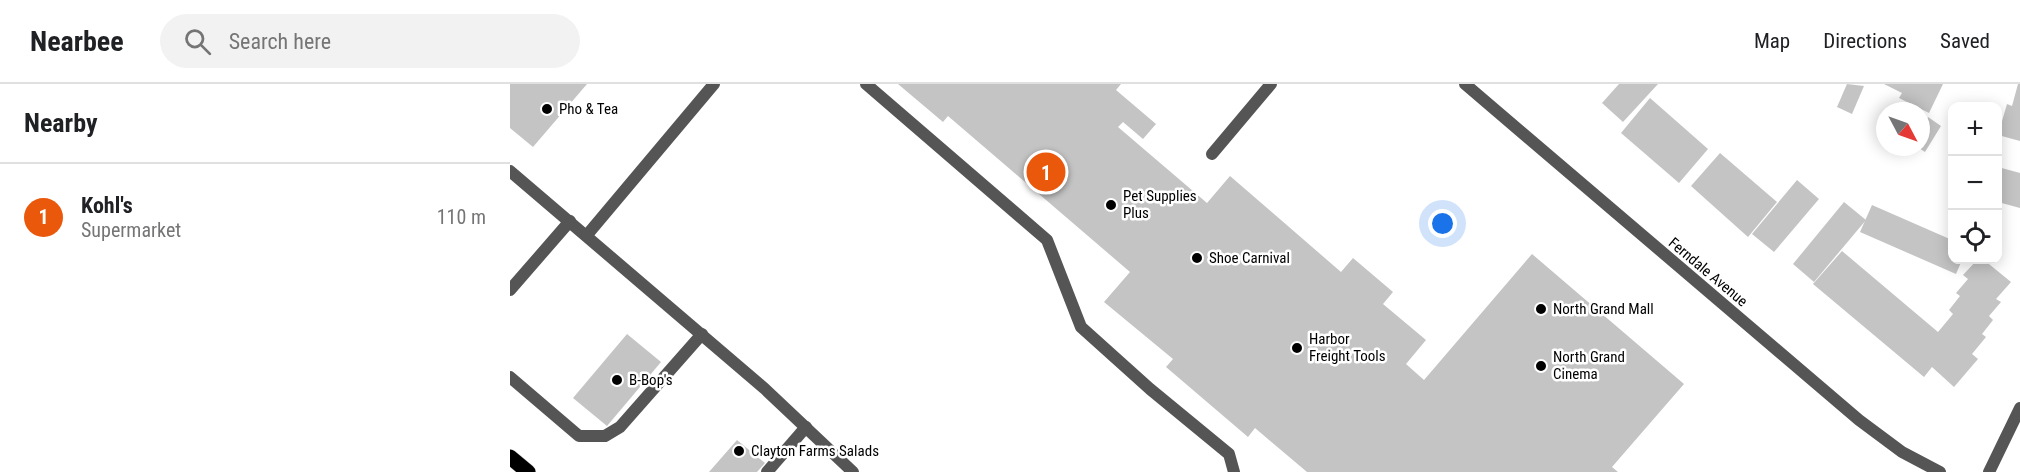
<!DOCTYPE html>
<html lang="en">
<head>
<meta charset="utf-8">
<style>
	body { margin:0; font-family:"Roboto Condensed",sans-serif; background:#f2f2f2; color:#202124 }
	.controls { position:absolute; right:18px; top:18px; display:grid; overflow:hidden; border-radius:12px; box-shadow:0 3px 15px #0003 }
	.controls button { width:54px; height:54px; display:grid; place-items:center; padding:0; border:0; border-bottom:2px solid #e0e0e0; background:#fff; color:#202124; font:30px sans-serif }
	.compass { position:absolute; left:1366px; top:18px; width:54px; height:54px; border-radius:50%; background:#fff; box-shadow:0 3px 15px #0003; rotate:131deg }
	.you { position:absolute; left:933px; top:140px; width:21px; height:21px; margin:-15px; border:4px solid #fff; border-radius:50%; background:#1a73e8; box-shadow:0 0 0 9px #1a73e833 }
	.badge { display:grid; place-items:center; width:39px; height:39px; border-radius:50%; background:#ea580c; color:#fff; font-size:20px; font-weight:700 }
	.pin { position:absolute; translate:-50% -50%; border:3px solid #fff; box-shadow:0 2px 6px #0006 }
	.list { margin:0; padding:0; list-style:none }
	h2 { display:flex; justify-content:space-between; align-items:center; height:78px; margin:0; padding:0 24px; font-size:26px }
	h2 small { font-size:20px; font-weight:400; color:#757577 }
	.list li { display:grid; grid-template-columns:39px 1fr auto; gap:18px; align-items:center; box-sizing:border-box; height:108px; padding:0 24px; border-top:2px solid #e0e0e0 }
	.list b { display:block; font-size:22px; white-space:nowrap }
	.list p { margin:0; font-size:20px; white-space:nowrap; color:#757577 }
	.list em { font-size:20px; font-style:normal; color:#757577 }
	.icon { flex:none; width:33px; height:33px; fill:none; stroke:currentColor; stroke-width:2; stroke-linecap:round; stroke-linejoin:round }
	.map { position:relative; flex:none; width:1510px; height:388px; overflow:hidden }
	header { display:flex; align-items:center; gap:36px; box-sizing:border-box; height:84px; padding:0 30px; background:#fff; border-bottom:2px solid #e0e0e0 }
	header strong { font-size:28px }
	nav { display:flex; gap:33px; margin-inline-start:auto; font-size:21px }
	.search { width:420px; height:54px; background:#f2f2f2; display:flex; align-items:center; gap:15px; box-sizing:border-box; padding:0 21px; border-radius:33px; color:#757577; font-size:22px }
	main { display:flex }
	aside { flex:1; background:#fff }
	.map>svg:first-child { display:block }
	.building { fill:#c4c4c4 }
	.lines { fill:none; stroke-linecap:round; stroke-linejoin:round }
	.primary-casing { stroke:#dbdbdb; stroke-width:16 }
	.lane { stroke:#555; stroke-width:12 }
	.street { stroke:#555; stroke-width:12 }
	.primary { stroke:#000; stroke-width:15 }
	.poi-dot { fill:#000; stroke:#fff; stroke-width:2 }
	.labels { text-anchor:middle; dominant-baseline:central; stroke-width:5; stroke-linejoin:round; paint-order:stroke }
	.poi-label { font-size:15px; fill:#000; stroke:#fff; text-anchor:start }
	.street-label { font-size:15px; fill:#000; stroke:#fff }
</style>
</head>
<body>
<header>
<strong>Nearbee</strong>
<div class="search"><svg class="icon" aria-label="search" viewBox="0 0 24 24"><circle cx="10" cy="10" r="6"/><path d="M15 15l6 6"/></svg>Search here</div>
<nav><a>Map</a><a>Directions</a><a>Saved</a></nav>
</header>
<main>
<aside>
<h2>Nearby<small></small></h2>
<ul class="list">
<li><span class="badge">1</span><div><b>Kohl's</b><p>Supermarket</p></div><em>110 m</em></li>
</ul>
</aside>
<div class="map">
<svg width="1510" height="388" viewBox="0 0 1510 388">
	<rect width="100%" height="100%" fill="#fff"/>
	<g class="building">
		<path d="M 0,0 L 77,0 L 23,63 L 0,44 Z"/>
		<path d="M 388,0 L 611,0 L 606,6 L 646,40 L 633,55 L 613,38 L 608,43 L 697,119 L 720,92 L 831,188 L 843,174 L 883,208 L 873,220 L 916,256 L 896,280 L 914,296 L 1022,170 L 1174,300 L 1102,383 L 1108,388 L 797,388 L 745,344 L 738,353 L 656,283 L 663,275 L 594,218 L 620,188 L 438,32 L 433,38 Z"/>
		<path d="M 1109,0 L 1148,0 L 1113,38 L 1092,19 Z"/>
		<path d="M 1337,0 L 1354,2 L 1342,30 L 1327,23 Z"/>
		<path d="M 1374,0 L 1433,0 L 1419,29 L 1389,14 L 1392,9 Z"/>
		<path d="M 1508,0 L 1510,0 L 1510,57 L 1488,51 L 1497,20 L 1502,22 Z"/>
		<path d="M 1140,14 L 1198,65 L 1169,99 L 1111,49 Z"/>
		<path d="M 1418,33 L 1431,42 L 1415,68 L 1407,63 L 1411,63 L 1411,44 Z"/>
		<path d="M 1210,69 L 1267,118 L 1238,153 L 1181,102 Z"/>
		<path d="M 1488,83 L 1510,89 L 1510,124 L 1488,118 Z"/>
		<path d="M 1287,96 L 1309,115 L 1264,168 L 1242,150 Z"/>
		<path d="M 1334,118 L 1356,136 L 1304,198 L 1283,180 Z"/>
		<path d="M 1362,121 L 1442,156 L 1442,176 L 1452,176 L 1446,190 L 1350,148 Z"/>
		<path d="M 1332,167 L 1428,248 L 1443,230 L 1439,226 L 1450,212 L 1446,209 L 1458,195 L 1453,191 L 1467,176 L 1474,176 L 1501,198 L 1486,215 L 1491,218 L 1479,232 L 1483,236 L 1472,250 L 1476,253 L 1462,270 L 1468,275 L 1444,303 L 1422,283 L 1414,293 L 1303,200 Z"/>
		<path d="M 117,250 L 151,278 L 97,342 L 63,314 Z"/>
		<path d="M 227,356 L 255,379 L 247,388 L 199,388 Z"/>
	</g>
	<g class="lines">
		<g class="primary-casing">
			<path id="primary" d="M 0,373 L 18,388"/>
		</g>
		<g class="lane">
			<path d="M 356,0 L 537,156 L 571,243 L 640,305 L 719,370 L 724,388"/>
			<path d="M 702,70 L 761,0"/>
			<path d="M 0,87 L 255,305 L 343,388"/>
			<path d="M 77,151 L 204,0"/>
			<path d="M 0,206 L 60,137"/>
			<path d="M 0,293 L 69,352 L 95,352 L 110,343 L 192,250"/>
			<path d="M 257,388 L 296,343"/>
		</g>
		<g class="street">
			<path d="M 955,0 L 1349,336 L 1392,368 L 1430,388"/>
			<path d="M 1479,388 L 1510,324"/>
		</g>
		<use href="#primary" class="primary"/>
	</g>
	<g class="poi-dot">
		<circle cx="37" cy="25" r="6"/>
		<circle cx="601" cy="121" r="6"/>
		<circle cx="687" cy="174" r="6"/>
		<circle cx="1031" cy="225" r="6"/>
		<circle cx="787" cy="264" r="6"/>
		<circle cx="1031" cy="282" r="6"/>
		<circle cx="107" cy="296" r="6"/>
		<circle cx="229" cy="367" r="6"/>
	</g>
	<g class="labels">
		<g class="poi-label">
			<text x="49" y="25">Pho &amp; Tea</text>
			<text x="613" y="112">Pet Supplies<tspan x="613" dy="17">Plus</tspan></text>
			<text x="699" y="174">Shoe Carnival</text>
			<text x="1043" y="225">North Grand Mall</text>
			<text x="799" y="255">Harbor<tspan x="799" dy="17">Freight Tools</tspan></text>
			<text x="1043" y="273">North Grand<tspan x="1043" dy="17">Cinema</tspan></text>
			<text x="119" y="296">B-Bop's</text>
			<text x="241" y="367">Clayton Farms Salads</text>
		</g>
		<g class="street-label">
			<text transform="translate(1198 188) rotate(40)">Ferndale Avenue</text>
		</g>
	</g>
</svg>
<div class="controls">
<button>+</button>
<button>−</button>
<button><svg class="icon" aria-label="locate" viewBox="0 0 24 24"><circle cx="12" cy="12" r="6"/><path d="M12 2v4M12 18v4M2 12h4M18 12h4"/></svg></button>
</div>
<svg class="compass" viewBox="-18 -18 36 36"><path d="M0-13l5 13h-10z" fill="#e53935"/><path d="M0 13l5-13h-10z" fill="#757577"/></svg>
<div class="you"></div>
<div class="pin badge" style="left:536px;top:88px">1</div>
</div>
</main>
</body>
</html>
